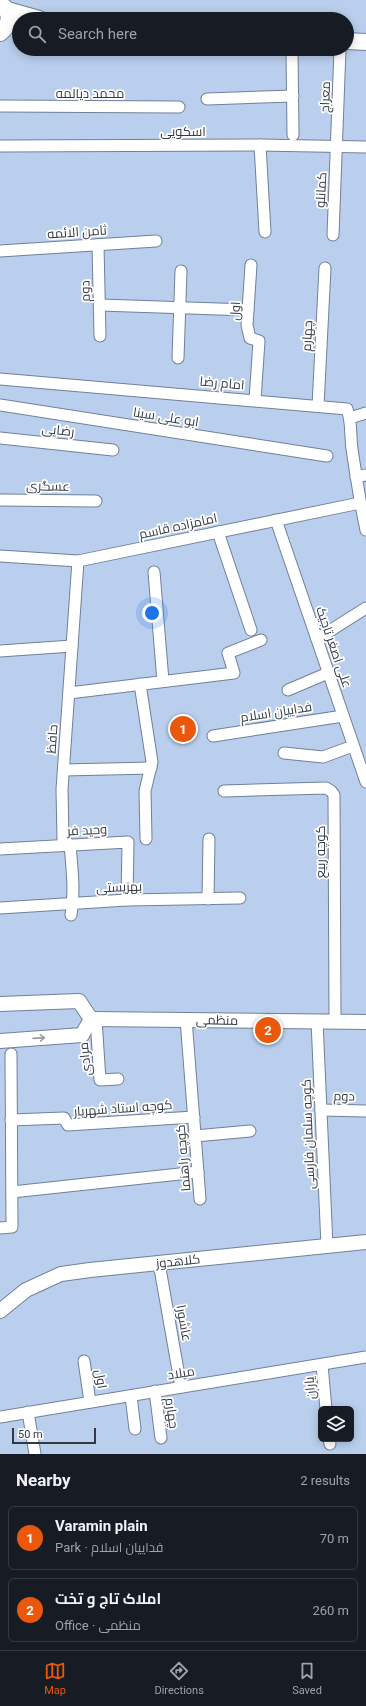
<!DOCTYPE html>
<html lang="en">
<head>
<meta charset="utf-8">
<style>
	body { margin:0; font-family:Roboto,Cairo,sans-serif; background:#242831; color:#f1f3f6 }
	.controls { position:absolute; right:12px; bottom:12px; display:grid; overflow:hidden; border-radius:6px; box-shadow:0 2px 10px #0003 }
	.controls button { width:36px; height:36px; display:grid; place-items:center; padding:0; border:0; border-bottom:1px solid #363941; background:#171b24; color:#f1f3f6; font:20px sans-serif }
	.scale { position:absolute; left:12px; bottom:10px; width:84px; box-sizing:border-box; padding-left:4px; border:2px solid #323943; border-top:0; font-size:11px; line-height:14px; white-space:nowrap; color:#323943; -webkit-text-stroke:3px #fff; paint-order:stroke }
	.you { position:absolute; left:152px; top:613px; width:14px; height:14px; margin:-10px; border:3px solid #fff; border-radius:50%; background:#1a73e8; box-shadow:0 0 0 6px #1a73e833 }
	.badge { display:grid; place-items:center; width:26px; height:26px; border-radius:50%; background:#ea580c; color:#fff; font-size:13px; font-weight:700 }
	.pin { position:absolute; translate:-50% -50%; border:2px solid #fff; box-shadow:0 1px 4px #0006 }
	.list { margin:0; padding:0; list-style:none }
	h2 { display:flex; justify-content:space-between; align-items:center; height:52px; margin:0; padding:0 16px; font-size:17px }
	h2 small { font-size:13px; font-weight:400; color:#9ea1a6 }
	.list li { display:grid; grid-template-columns:26px 1fr auto; gap:12px; align-items:center; box-sizing:border-box; height:64px; margin:0 8px 8px; padding:0 8px; border:1px solid #363941; border-radius:6px }
	.list b { display:block; font-size:15px; white-space:nowrap }
	.list p { margin:0; font-size:13px; white-space:nowrap; color:#9ea1a6 }
	.list em { font-size:13px; font-style:normal; color:#9ea1a6 }
	.icon { flex:none; width:22px; height:22px; fill:none; stroke:currentColor; stroke-width:2; stroke-linecap:round; stroke-linejoin:round }
	.map { position:relative; flex:none; width:366px; height:1454px; overflow:hidden }
	.search { position:absolute; background:#171b24; box-shadow:0 2px 10px #0003; left:12px; right:12px; top:12px; height:44px; display:flex; align-items:center; gap:10px; box-sizing:border-box; padding:0 14px; border-radius:22px; color:#9ea1a6; font-size:15px }
	.sheet { height:196px; background:#171b24 }
	nav { display:flex; justify-content:space-around; align-items:center; box-sizing:border-box; height:56px; border-top:1px solid #363941; background:#171b24; font-size:11px; color:#9ea1a6 }
	nav a { display:grid; justify-items:center; gap:2px }
	nav .on { color:#ea580c }
	.map>svg:first-child { display:block }
	.green { fill:#b9cfed; fill-rule:evenodd }
	.lines { fill:none; stroke-linecap:round; stroke-linejoin:round }
	.minor-casing { stroke:#708198; stroke-width:13 }
	.tertiary-casing { stroke:#708198; stroke-width:16 }
	.secondary-casing { stroke:#708198; stroke-width:18 }
	.minor { stroke:#fff; stroke-width:11 }
	.tertiary { stroke:#fff; stroke-width:14 }
	.secondary { stroke:#fff; stroke-width:16 }
	.oneway { stroke:#989ca1 }
	.labels { text-anchor:middle; dominant-baseline:central; stroke-width:3.5; stroke-linejoin:round; paint-order:stroke }
	.street-label { font-size:13px; fill:#323943; stroke:#fff }
</style>
</head>
<body>
<div class="map">
<svg width="366" height="1454" viewBox="0 0 366 1454">
	<rect width="100%" height="100%" fill="#eaf2fd"/>
	<path class="green" d="M 0,0 L 366,0 L 366,1454 L 0,1454 ZM 19,19 L 347,19 L 347,49 L 19,49 ZM 321,1409 L 351,1409 L 351,1439 L 321,1439 Z"/>
	<g class="lines">
		<g class="minor-casing">
			<g id="minor">
				<path d="M 292,49 L 293,135"/>
				<path d="M 207,99 L 293,96"/>
				<path d="M 0,106 L 179,107"/>
				<path d="M 260,145 L 265,232"/>
				<path d="M 0,146 L 260,145 L 366,147"/>
				<path d="M 333,235 L 340,49"/>
				<path d="M 98,245 L 100,336"/>
				<path d="M 0,251 L 156,241"/>
				<path d="M 251,265 L 247,325 L 250,338 L 259,341 L 255,400"/>
				<path d="M 100,305 L 248,310"/>
				<path d="M 178,358 L 181,271"/>
				<path d="M 0,379 L 347,409 C 352,422 350,435 352,449 C 356,476 360,503 366,530"/>
				<path d="M 0,405 L 327,456"/>
				<path d="M 318,406 L 325,268"/>
				<path d="M 350,418 L 366,413"/>
				<path d="M 0,438 L 113,450"/>
				<path d="M 356,477 L 366,475"/>
				<path d="M 0,500 L 96,501"/>
				<path d="M 276,520 L 366,782"/>
				<path d="M 218,532 L 251,630"/>
				<path d="M 0,556 L 78,561 L 360,503"/>
				<path d="M 154,572 L 163,681"/>
				<path d="M 317,639 L 366,608"/>
				<path d="M 0,651 L 72,646"/>
				<path d="M 140,684 L 152,762 L 145,791 L 146,839"/>
				<path d="M 288,690 L 328,673"/>
				<path d="M 69,693 L 234,673 L 228,653 L 261,640"/>
				<path d="M 213,736 L 343,716"/>
				<path d="M 284,753 L 323,757 L 353,746"/>
				<path d="M 64,770 L 151,768"/>
				<path d="M 224,791 L 326,788 L 331,791 L 334,795 L 335,1021"/>
				<path d="M 0,849 L 128,842 L 127,900"/>
				<path d="M 208,899 L 209,839"/>
				<path d="M 0,908 L 127,900 L 240,898"/>
				<path d="M 71,915 C 75,892 72,868 70,845 L 63,840 L 62,789 L 78,561"/>
				<path d="M 96,1019 L 100,1080 L 118,1079"/>
				<path d="M 186,1019 L 200,1199"/>
				<path d="M 317,1021 L 327,1246"/>
				<path d="M 321,1110 L 366,1111"/>
				<path d="M 11,1120 L 64,1118 L 68,1125 L 194,1117"/>
				<path d="M 195,1136 L 250,1131"/>
				<path d="M 12,1192 L 198,1172"/>
				<path d="M 0,1228 L 12,1227 L 11,1054"/>
				<path d="M 159,1263 L 181,1387"/>
				<path d="M 84,1361 L 90,1402"/>
				<path d="M 322,1365 L 326,1409"/>
				<path d="M 155,1391 L 161,1438"/>
				<path d="M 131,1396 L 135,1429"/>
				<path d="M 28,1412 L 35,1454"/>
				<path d="M 0,1417 L 366,1357"/>
				<path d="M 329,1439 L 330,1444"/>
			</g>
		</g>
		<g class="tertiary-casing">
			<g id="tertiary">
				<path d="M 0,1004 L 79,1001 L 91,1019 L 82,1035 L 0,1041"/>
				<path d="M 91,1019 L 366,1022"/>
				<path d="M 0,1311 L 26,1290 L 61,1274 L 90,1270 L 366,1242"/>
			</g>
		</g>
		<g class="secondary-casing">
			<g id="secondary">
				<path d="M 0,4 C 12,11 11,25 0,33"/>
				<path d="M 7,10 L 39,19"/>
				<path d="M 347,41 L 366,42"/>
			</g>
		</g>
		<use href="#minor" class="minor"/>
		<use href="#tertiary" class="tertiary"/>
		<use href="#secondary" class="secondary"/>
	</g>
	<defs><path id="oneway-shaft" d="M-6 0H5M1.5-3L5.5 0L1.5 3" fill="none" stroke-width="1.6" stroke-linecap="round" stroke-linejoin="round"/></defs>
	<use class="oneway" href="#oneway-shaft" transform="translate(39 1038) rotate(-4)"/>
	<g class="labels">
		<g class="street-label">
			<text x="90" y="93">محمد دیالمه</text>
			<text transform="translate(325 97) rotate(-88)">معراج</text>
			<text x="183" y="131">اسکویی</text>
			<text transform="translate(321 190) rotate(-87)">کمانلو</text>
			<text transform="translate(77 232) rotate(-4)">ثامن الائمه</text>
			<text transform="translate(85 291) rotate(-91)">دوم</text>
			<text transform="translate(235 311) rotate(-87)">اول</text>
			<text transform="translate(307 336) rotate(-87)">چهارم</text>
			<text transform="translate(222 383) rotate(5)">امام رضا</text>
			<text transform="translate(166 417) rotate(9)">ابو علی سینا</text>
			<text transform="translate(58 430) rotate(6)">رضایی</text>
			<text transform="translate(48 486) rotate(1)">عسگری</text>
			<text transform="translate(178 526) rotate(-12)">امامزاده قاسم</text>
			<text transform="translate(334 647) rotate(71)">علی اصغر تاجیک</text>
			<text transform="translate(276 712) rotate(-9)">فداییان اسلام</text>
			<text transform="translate(52 739) rotate(-86)">حافظ</text>
			<text transform="translate(87 830) rotate(-3)">وحید فر</text>
			<text transform="translate(320 852) rotate(-90)">کوچه ربیع</text>
			<text transform="translate(119 887) rotate(-2)">بهزیستی</text>
			<text transform="translate(217 1020) rotate(1)">منظمی</text>
			<text transform="translate(85 1059) rotate(-96)">مرادی</text>
			<text transform="translate(344 1096) rotate(1)">دوم</text>
			<text transform="translate(123 1108) rotate(-4)">کوچه استاد شهریار</text>
			<text transform="translate(308 1134) rotate(-92)">کوچه سلمان فارسی</text>
			<text transform="translate(183 1158) rotate(-95)">کوچه راهنما</text>
			<text transform="translate(178 1261) rotate(-6)">کلاهدوز</text>
			<text transform="translate(184 1323) rotate(80)">عاشورا</text>
			<text transform="translate(181 1373) rotate(-9)">میلاد</text>
			<text transform="translate(101 1379) rotate(81)">اول</text>
			<text transform="translate(310 1388) rotate(-95)">یاران</text>
			<text transform="translate(172 1413) rotate(82)">چهارم</text>
		</g>
	</g>
</svg>
<div class="controls">
<button><svg class="icon" aria-label="layers" viewBox="0 0 24 24"><path d="M12 4l9 5-9 5-9-5zM3 14l9 5 9-5"/></svg></button>
</div>
<div class="scale">50 m</div>
<div class="you"></div>
<div class="pin badge" style="left:183px;top:729px">1</div>
<div class="pin badge" style="left:268px;top:1030px">2</div>
<div class="search"><svg class="icon" aria-label="search" viewBox="0 0 24 24"><circle cx="10" cy="10" r="6"/><path d="M15 15l6 6"/></svg>Search here</div>
</div>
<section class="sheet">
<h2>Nearby<small>2 results</small></h2>
<ul class="list">
<li><span class="badge">1</span><div><b>Varamin plain</b><p>Park · فداییان اسلام</p></div><em>70 m</em></li>
<li><span class="badge">2</span><div><b>املاک تاج و تخت</b><p>Office · منظمی</p></div><em>260 m</em></li>
</ul>
</section>
<nav>
<a class="on"><svg class="icon" aria-label="map" viewBox="0 0 24 24"><path d="M3 6l6-2 6 2 6-2v14l-6 2-6-2-6 2zM9 4v14M15 6v14"/></svg>Map</a>
<a><svg class="icon" aria-label="directions" viewBox="0 0 24 24"><path d="M12 3l9 9-9 9-9-9zM9 14v-3h6M13 9l2 2-2 2"/></svg>Directions</a>
<a><svg class="icon" aria-label="saved" viewBox="0 0 24 24"><path d="M7 4h10v16l-5-4-5 4z"/></svg>Saved</a>
</nav>
</body>
</html>
